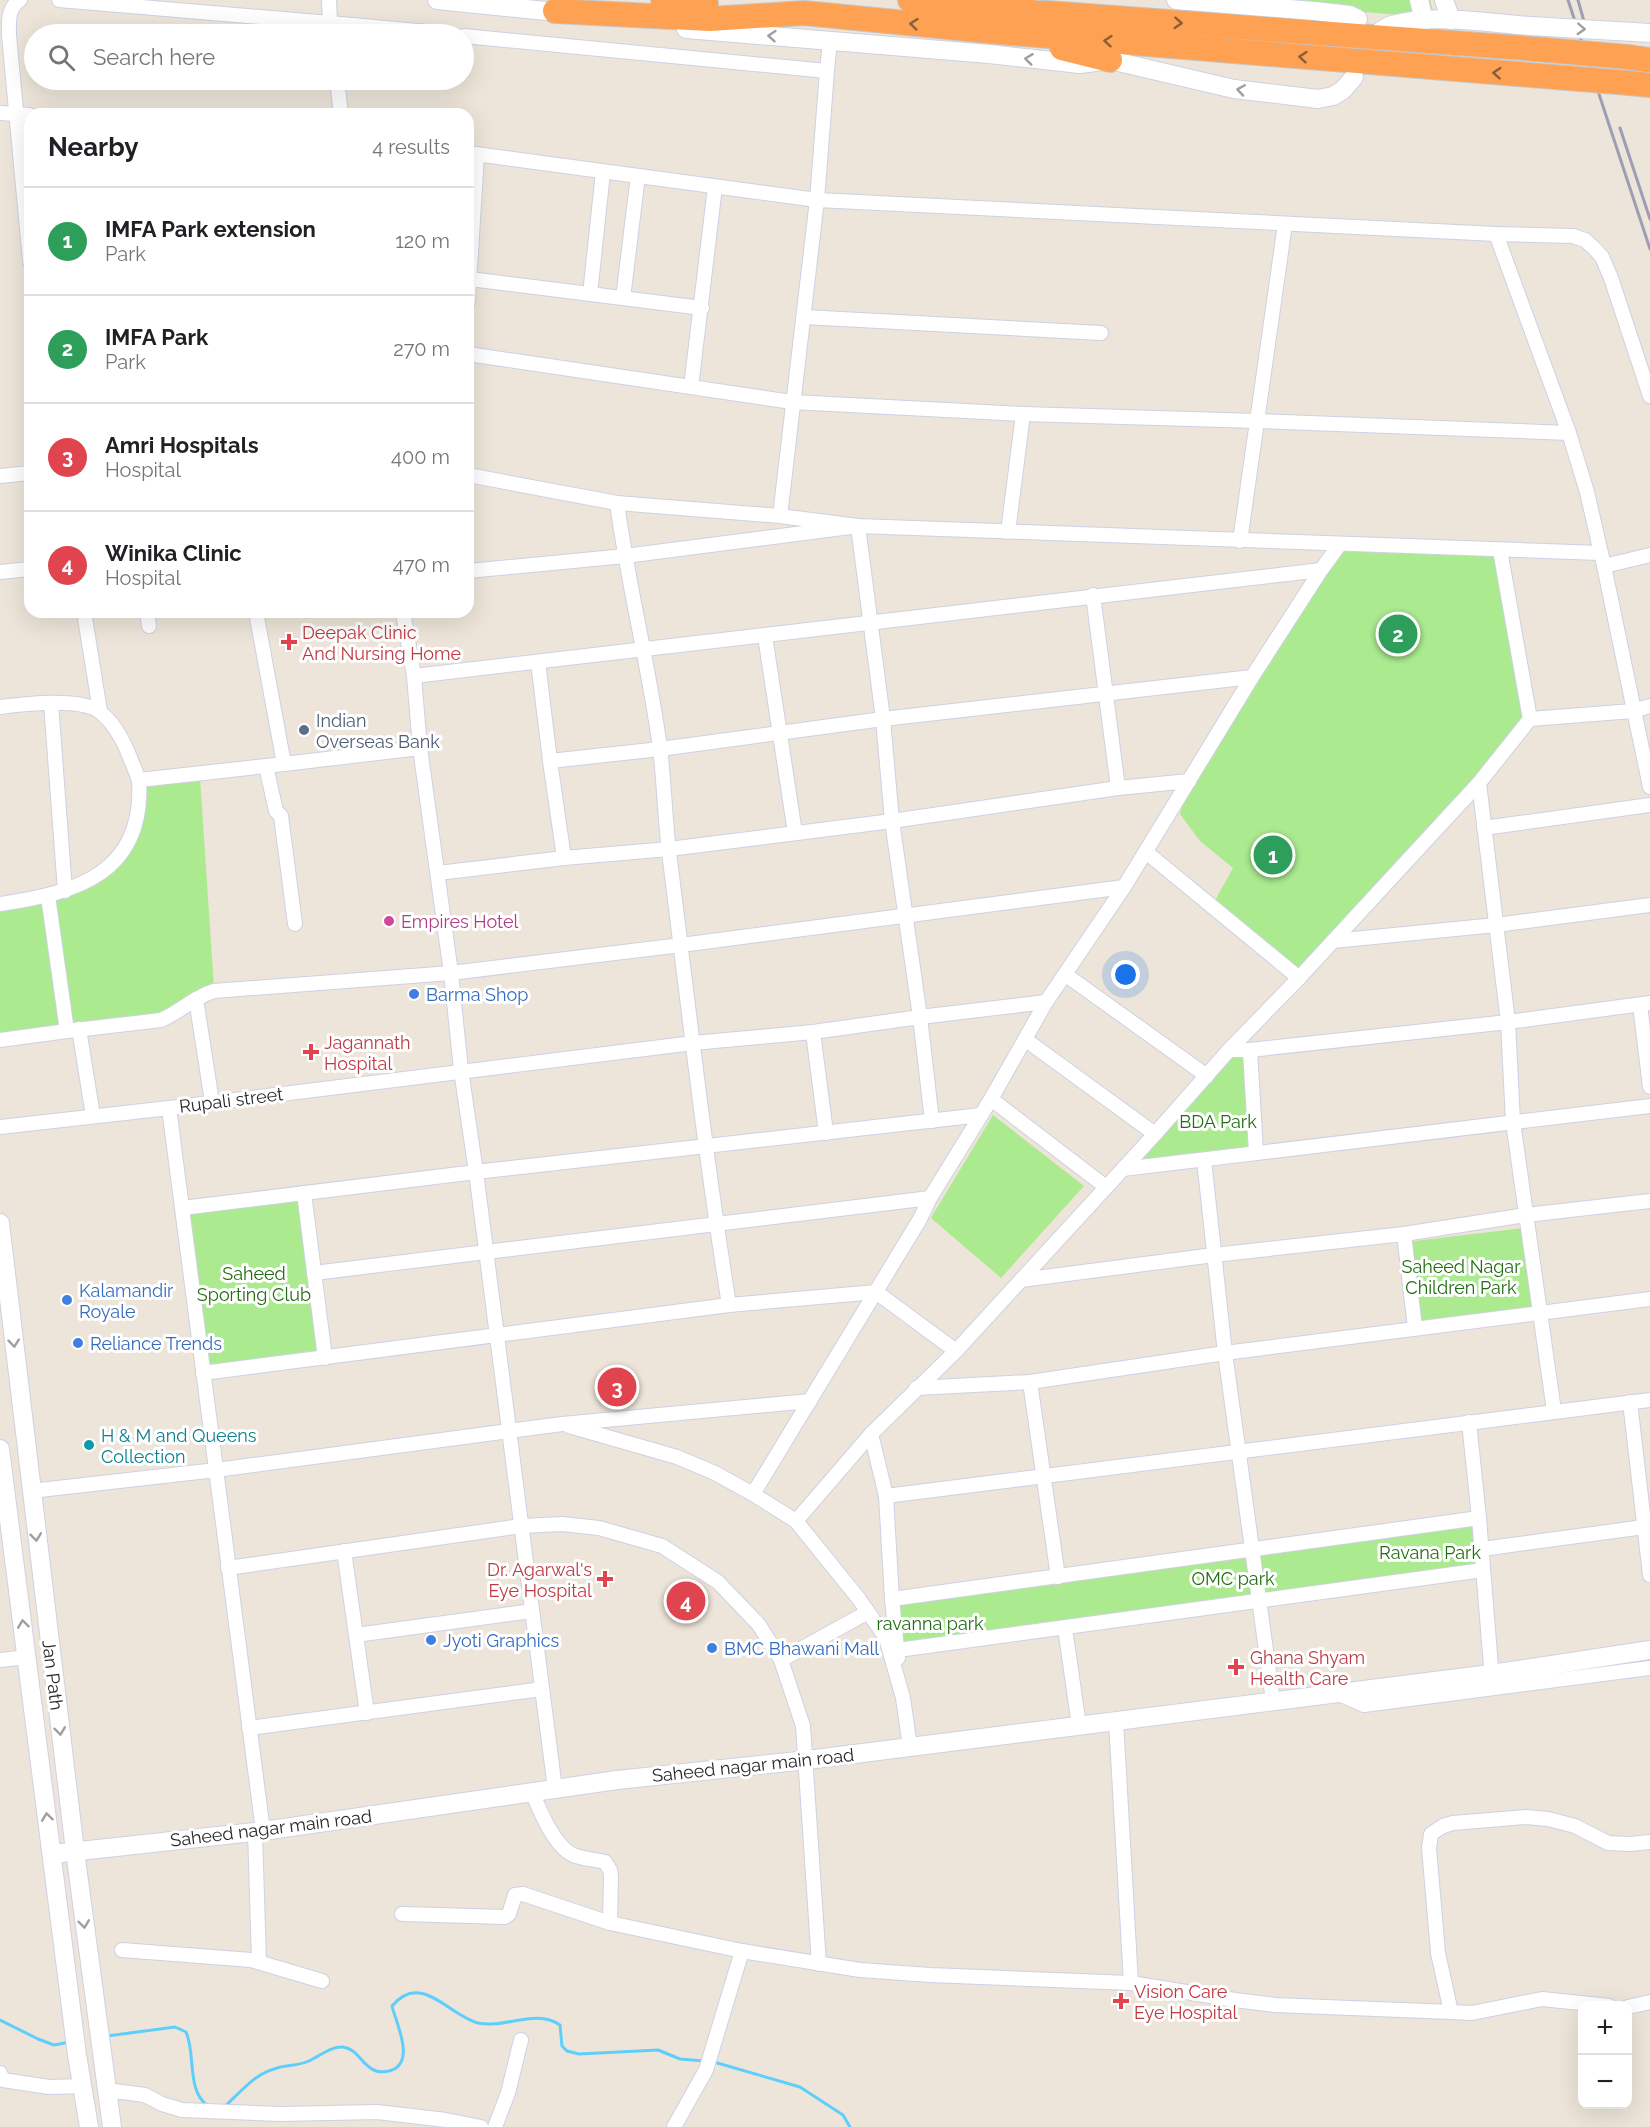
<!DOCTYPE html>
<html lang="en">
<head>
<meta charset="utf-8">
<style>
	body { margin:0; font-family:Raleway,sans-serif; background:#f2f2f2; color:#202124 }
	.controls { position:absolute; right:18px; bottom:18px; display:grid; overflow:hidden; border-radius:12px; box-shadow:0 6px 24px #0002 }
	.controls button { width:54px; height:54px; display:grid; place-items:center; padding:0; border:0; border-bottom:2px solid #e0e0e0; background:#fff; color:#202124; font:30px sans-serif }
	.you { position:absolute; left:1126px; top:975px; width:21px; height:21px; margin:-15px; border:4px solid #fff; border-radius:50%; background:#1a73e8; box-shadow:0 0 0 9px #1a73e833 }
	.badge { display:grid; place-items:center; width:39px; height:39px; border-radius:50%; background:#db2777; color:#fff; font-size:20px; font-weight:700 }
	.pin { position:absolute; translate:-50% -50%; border:3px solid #fff; box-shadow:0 2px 6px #0006 }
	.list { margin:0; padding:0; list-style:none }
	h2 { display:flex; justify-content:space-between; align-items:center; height:78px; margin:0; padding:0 24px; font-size:26px }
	h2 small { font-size:20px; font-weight:400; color:#757577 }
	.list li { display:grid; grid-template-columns:39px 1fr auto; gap:18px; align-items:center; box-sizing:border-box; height:108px; padding:0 24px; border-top:2px solid #e0e0e0 }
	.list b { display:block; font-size:22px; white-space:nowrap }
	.list p { margin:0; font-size:20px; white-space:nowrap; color:#757577 }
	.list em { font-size:20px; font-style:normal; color:#757577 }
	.icon { flex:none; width:33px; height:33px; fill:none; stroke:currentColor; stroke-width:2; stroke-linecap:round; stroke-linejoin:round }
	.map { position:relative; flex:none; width:1650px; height:2127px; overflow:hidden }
	.search { position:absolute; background:#fff; box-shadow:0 6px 24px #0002; left:24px; top:24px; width:450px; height:66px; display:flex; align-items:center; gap:15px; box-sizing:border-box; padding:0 21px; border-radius:33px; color:#757577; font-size:22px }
	.panel { position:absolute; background:#fff; box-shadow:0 6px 24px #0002; left:24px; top:108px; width:450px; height:510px; border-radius:18px }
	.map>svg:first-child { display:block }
	.green { fill:#abea8f }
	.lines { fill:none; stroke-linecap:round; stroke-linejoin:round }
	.stream { stroke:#60cefb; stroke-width:3 }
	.street-casing { stroke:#ced1e4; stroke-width:16 }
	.secondary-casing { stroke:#ced1e4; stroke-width:20 }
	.highway-casing { stroke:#c7c7c7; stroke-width:26 }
	.street { stroke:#fff; stroke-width:14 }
	.secondary { stroke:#fff; stroke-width:18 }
	.highway { stroke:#ffa152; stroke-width:24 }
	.rail { stroke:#9b9eb5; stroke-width:3 }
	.secondary-bridge-casing { stroke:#ced1e4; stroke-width:20; stroke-linecap:butt }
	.highway-bridge-casing { stroke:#c7c7c7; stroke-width:26; stroke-linecap:butt }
	.secondary-bridge { stroke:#fff; stroke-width:18 }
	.highway-bridge { stroke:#ffa152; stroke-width:24 }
	.oneway { stroke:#895f3b }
	.oneway2 { stroke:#9f9f9f }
	.health-dot { fill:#e0444e; stroke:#fff; stroke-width:2 }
	.service-dot { fill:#5c6f8a; stroke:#fff; stroke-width:2 }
	.hotel-dot { fill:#d1479c; stroke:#fff; stroke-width:2 }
	.shop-dot { fill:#3f7fe0; stroke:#fff; stroke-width:2 }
	.culture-dot { fill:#0f9aa8; stroke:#fff; stroke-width:2 }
	.labels { text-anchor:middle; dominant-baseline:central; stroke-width:6; stroke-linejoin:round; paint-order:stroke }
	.health-label { font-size:18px; fill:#be3a42; stroke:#fff; text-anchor:start }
	.service-label { font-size:18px; fill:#4e5e75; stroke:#fff; text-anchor:start }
	.hotel-label { font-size:18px; fill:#b23c85; stroke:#fff; text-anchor:start }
	.shop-label { font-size:18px; fill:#366cbe; stroke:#fff; text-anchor:start }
	.street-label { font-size:18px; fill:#292929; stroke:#fff }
	.park-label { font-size:18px; fill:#226d12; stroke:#fff }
	.culture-label { font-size:18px; fill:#0d838f; stroke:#fff; text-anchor:start }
</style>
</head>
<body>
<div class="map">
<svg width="1650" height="2127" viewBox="0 0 1650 2127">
	<rect width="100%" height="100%" fill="#ede5d9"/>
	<g class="green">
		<path d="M 1224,0 L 1430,0 L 1435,18 Z"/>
		<path d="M 1340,544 L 1500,550 L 1530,719 L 1299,978 L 1212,906 L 1233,868 L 1200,841 L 1180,814 L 1189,781 Z"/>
		<path d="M 200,778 L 214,988 L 161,1017 L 69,1027 L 49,898 L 89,883 L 130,843 L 141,782 Z"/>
		<path d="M 47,898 L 65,1029 L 0,1039 L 0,905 Z"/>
		<path d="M 1229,1050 L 1250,1050 L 1256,1153 L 1123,1169 Z"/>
		<path d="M 993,1115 L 1084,1186 L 1001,1278 L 931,1218 Z"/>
		<path d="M 299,1199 L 319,1355 L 209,1367 L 188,1213 Z"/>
		<path d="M 1523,1228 L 1533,1309 L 1415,1324 L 1406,1242 Z"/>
		<path d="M 1479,1518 L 1483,1570 L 898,1656 L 892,1599 Z"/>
	</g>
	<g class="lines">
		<g class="stream">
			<path d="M 0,2020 L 38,2039 L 54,2045 L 70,2042"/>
			<path d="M 107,2036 L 175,2027 L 186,2032 C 196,2053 186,2091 208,2106"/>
			<path d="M 714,2062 L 800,2087 L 843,2115 L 850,2127"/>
			<path d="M 223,2108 C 239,2094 253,2075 274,2069 C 285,2065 298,2066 309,2061 C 320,2056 331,2046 343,2047 C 357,2049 361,2063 372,2069 C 377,2073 384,2072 389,2071 C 417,2064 396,2023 392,2006 C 421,1971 448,2015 478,2023 C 504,2029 536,2008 560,2025 L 562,2046 L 567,2051 L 579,2054 L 658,2050 L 680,2059 L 704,2061"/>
		</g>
		<g class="street-casing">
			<g id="street">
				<path d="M 20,0 C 7,8 9,22 9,35 L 30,261"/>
				<path d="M 59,0 L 330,23 L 329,0"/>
				<path d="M 332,34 L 330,23 L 450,34"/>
				<path d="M 464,36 L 827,71 L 817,200 L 780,516"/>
				<path d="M 827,71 L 830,41"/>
				<path d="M 337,80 L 341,114"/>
				<path d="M 0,113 L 30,115"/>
				<path d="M 468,153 L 817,200 L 1496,234 L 1573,236 L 1585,240 L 1594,248 L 1602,257 L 1611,278 L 1650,396"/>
				<path d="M 1496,234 L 1569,433 L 1587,492 L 1604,566 L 1650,787"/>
				<path d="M 470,279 L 702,308"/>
				<path d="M 590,294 L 603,172"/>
				<path d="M 623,298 L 638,176"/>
				<path d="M 468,301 L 477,154"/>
				<path d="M 804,317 L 1101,333"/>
				<path d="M 468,354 L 792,402 L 1023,414 L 1256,421 L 1569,433"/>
				<path d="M 691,387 L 715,187"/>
				<path d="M 468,475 L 617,503 L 780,516 L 858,526 L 1600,553"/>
				<path d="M 0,476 L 30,473"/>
				<path d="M 617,503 C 628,585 649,666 660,748 C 664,782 665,817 669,852 C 688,1003 705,1155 729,1305"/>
				<path d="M 1008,532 L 1023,414"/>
				<path d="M 1240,541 L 1285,224"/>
				<path d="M 1500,550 L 1530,719"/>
				<path d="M 1604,566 L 1650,555"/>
				<path d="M 468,571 L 625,556 L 858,526 L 883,719 L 892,821 L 920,1017 L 932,1121"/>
				<path d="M 0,572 L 30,569"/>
				<path d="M 1093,595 L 1118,788"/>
				<path d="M 84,612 L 100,711"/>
				<path d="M 147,612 L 149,626"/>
				<path d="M 256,612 L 284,764 L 420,748"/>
				<path d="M 403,612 L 414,676 L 420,748 L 451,973 L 461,1070 L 476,1172 L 555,1789"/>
				<path d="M 765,636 L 795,833"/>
				<path d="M 538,662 L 550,761 L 564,858"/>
				<path d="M 414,676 L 1321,570"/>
				<path d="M 51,703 L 65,891"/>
				<path d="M 0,707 C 24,704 81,697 100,712 C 121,728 130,758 139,780 L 284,764"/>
				<path d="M 550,761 L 660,749 L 883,719 L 1252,677"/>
				<path d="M 266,766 L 276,811 L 281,816 L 295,924"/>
				<path d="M 1479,783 L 1508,1022 L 1513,1122 L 1554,1411"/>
				<path d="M 1484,828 L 1650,805"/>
				<path d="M 1146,852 L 1299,978"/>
				<path d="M 438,873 L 564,858 L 669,849 L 892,821 L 1118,788 L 1189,781"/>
				<path d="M 48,896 L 67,1031"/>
				<path d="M 0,904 C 77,893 145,873 139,780"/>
				<path d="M 1333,941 L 1496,925 L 1650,905"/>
				<path d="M 1066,975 L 1207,1076"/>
				<path d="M 196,999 L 212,1102"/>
				<path d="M 1640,1005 L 1650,1087"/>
				<path d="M 79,1029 L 93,1116"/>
				<path d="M 813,1032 L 826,1133"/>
				<path d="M 0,1040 L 67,1031 L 161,1020 C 180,1012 194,997 214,991 L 451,973 L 681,945 L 1124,887"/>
				<path d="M 1026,1040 L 1155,1134"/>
				<path d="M 1229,1050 L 1250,1050 L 1508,1022 L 1650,1003"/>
				<path d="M 1250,1050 L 1256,1153"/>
				<path d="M 991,1099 L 1106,1187"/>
				<path d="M 169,1108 L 263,1831"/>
				<path d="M 0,1127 L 169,1108 L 693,1043 L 813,1032 L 920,1017 L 1046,1002"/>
				<path d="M 1204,1160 L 1225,1353 L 1273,1701"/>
				<path d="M 1123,1169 L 1650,1106"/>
				<path d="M 304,1193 L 325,1358"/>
				<path d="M 182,1208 L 476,1172 L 981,1115"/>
				<path d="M 1404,1234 L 1415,1328"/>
				<path d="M 314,1273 L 930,1198"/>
				<path d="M 1021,1280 L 1214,1255 L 1404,1234 L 1526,1215 L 1650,1201"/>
				<path d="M 203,1373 L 729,1305 L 876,1292 L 956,1351"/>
				<path d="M 1030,1382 L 1058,1577"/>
				<path d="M 916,1388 L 1030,1382 L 1225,1353 L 1650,1299"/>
				<path d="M 1630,1402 L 1650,1575"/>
				<path d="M 1469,1422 L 1479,1518 L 1491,1667"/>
				<path d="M 569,1426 L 677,1457 L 715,1473 L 753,1494 L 796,1521 L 859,1599 L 886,1638 L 903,1698 L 910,1747"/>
				<path d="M 871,1434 L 886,1496 L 892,1599 L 898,1658"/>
				<path d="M 31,1491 L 216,1470 L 562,1424 L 810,1401"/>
				<path d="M 753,1494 L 920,1219 L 930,1198 L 991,1099 L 1046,1002 L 1124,887 L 1252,677 L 1321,570 L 1340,544"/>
				<path d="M 886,1496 L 1650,1400"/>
				<path d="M 796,1521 L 871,1434 L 956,1351 L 1155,1134 L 1229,1050 L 1299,978 L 1479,783 L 1530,719 L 1633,711 L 1650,706"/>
				<path d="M 1482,1549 L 1644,1527"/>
				<path d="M 344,1551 L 367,1713"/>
				<path d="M 228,1568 L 521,1526 L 562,1524 L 599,1528 L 662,1546 L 718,1582 L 759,1625 L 781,1660 L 803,1726 L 819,1964"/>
				<path d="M 892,1599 L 1479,1518"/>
				<path d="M 1065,1628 L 1079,1726"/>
				<path d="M 356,1635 L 532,1611"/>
				<path d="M 898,1650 L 1483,1570"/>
				<path d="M 0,1660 L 27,1657"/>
				<path d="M 781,1660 L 868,1612"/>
				<path d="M 1337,1693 L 1364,1705 L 1650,1668"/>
				<path d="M 1116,1721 L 1131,1983"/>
				<path d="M 249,1728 L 542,1689"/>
				<path d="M 532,1792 C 540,1811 554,1846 573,1855 C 583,1859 594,1859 605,1862 L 610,1870 L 611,1876 L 610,1923 L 742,1951 L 860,1970 L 930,1975 L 1131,1983 L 1235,2000 L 1275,2005 L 1451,2012 L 1438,1953 L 1429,1848 L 1431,1834 L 1443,1826 L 1453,1823 L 1526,1817 L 1548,1819 L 1575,1826 L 1608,1843 L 1630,1844 L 1650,1842"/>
				<path d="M 255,1832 L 259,1961"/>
				<path d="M 402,1914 L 505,1917 L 509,1914 L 515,1895 L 523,1894 L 610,1923"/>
				<path d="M 122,1950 L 251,1960 L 322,1981"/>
				<path d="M 1628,2007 L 1650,2002"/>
				<path d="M 1451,2012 L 1472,2013 L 1542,1999 L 1609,2006"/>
				<path d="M 0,2073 L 3,2080 L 49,2087 L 83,2086"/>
				<path d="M 107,2090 L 145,2095 L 162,2104 L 182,2110 L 280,2114 L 377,2112 L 446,2120 L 481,2127"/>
				<path d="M 495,2127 L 508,2093 L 521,2040"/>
				<path d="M 674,2127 L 706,2070 L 742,1951"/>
			</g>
		</g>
		<g class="secondary-casing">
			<g id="secondary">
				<path d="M 437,0 L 566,13"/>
				<path d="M 1176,0 L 1314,11 L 1350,15 L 1358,19"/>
				<path d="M 1419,0 L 1424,21"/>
				<path d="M 1444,0 L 1451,20"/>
				<path d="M 686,29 L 989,54 L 1080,64 L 1110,60 L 1234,89 L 1318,99 L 1333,96 L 1343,90 L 1354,77"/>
				<path d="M 1633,32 L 1650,33"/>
				<path d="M 1372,38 C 1378,33 1385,27 1392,25 C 1434,13 1487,23 1530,26"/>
				<path d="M 0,1223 L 75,1851 L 112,2127"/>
				<path d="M 0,1449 L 77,2055 L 89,2127"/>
				<path d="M 52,1854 L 263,1831 L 617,1780 L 807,1760 L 1498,1673 L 1650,1650"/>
			</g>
		</g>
		<g class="highway-casing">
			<g id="highway">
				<path d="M 663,0 L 706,4"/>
				<path d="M 910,0 L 1034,12 L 1535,49"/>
				<path d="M 555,11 L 710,19 L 804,13 L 998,32 L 1555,77"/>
				<path d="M 1062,48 L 1110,60"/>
				<path d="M 1628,57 L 1650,60"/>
				<path d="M 1629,83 L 1650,85"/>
			</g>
		</g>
		<use href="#street" class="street"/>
		<use href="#secondary" class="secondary"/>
		<use href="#highway" class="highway"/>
		<g class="rail">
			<path d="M 1568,0 L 1650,249"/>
			<path d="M 1578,0 L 1587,32"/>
			<path d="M 1620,128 L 1650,219"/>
		</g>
		<g class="secondary-bridge-casing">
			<path id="secondary-bridge" d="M 1530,26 L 1633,32"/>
		</g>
		<g class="highway-bridge-casing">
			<g id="highway-bridge">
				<path d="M 1535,49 L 1628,57"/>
				<path d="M 1555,77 L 1629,83"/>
			</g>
		</g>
		<use href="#secondary-bridge" class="secondary-bridge"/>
		<use href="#highway-bridge" class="highway-bridge"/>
	</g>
	<defs><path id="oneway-chevron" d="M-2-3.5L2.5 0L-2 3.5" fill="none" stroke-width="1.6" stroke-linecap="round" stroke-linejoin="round" transform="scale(1.5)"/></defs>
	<g class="oneway">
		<use href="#oneway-chevron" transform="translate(1178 23) rotate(4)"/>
		<use href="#oneway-chevron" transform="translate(914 24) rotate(-174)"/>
		<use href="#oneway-chevron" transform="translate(1108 41) rotate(-175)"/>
		<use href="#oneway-chevron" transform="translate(1303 57) rotate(-175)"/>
		<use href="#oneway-chevron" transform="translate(1497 73) rotate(-176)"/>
	</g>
	<g class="oneway2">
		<use href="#oneway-chevron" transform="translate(1581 29) rotate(3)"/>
		<use href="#oneway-chevron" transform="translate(772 36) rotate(-175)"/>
		<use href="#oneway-chevron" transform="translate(1029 59) rotate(-173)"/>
		<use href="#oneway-chevron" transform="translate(1241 90) rotate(-171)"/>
		<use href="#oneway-chevron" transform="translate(14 1343) rotate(84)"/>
		<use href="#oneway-chevron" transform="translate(36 1537) rotate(83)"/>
		<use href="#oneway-chevron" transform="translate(23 1624) rotate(-97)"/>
		<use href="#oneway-chevron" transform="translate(60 1731) rotate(83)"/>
		<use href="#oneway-chevron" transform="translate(47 1817) rotate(-97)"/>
		<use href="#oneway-chevron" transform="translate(84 1924) rotate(83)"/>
	</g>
	<g class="health-dot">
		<path d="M286 633h6v6h6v6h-6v6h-6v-6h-6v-6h6z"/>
		<path d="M308 1043h6v6h6v6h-6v6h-6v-6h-6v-6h6z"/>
		<path d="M602 1570h6v6h6v6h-6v6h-6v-6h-6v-6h6z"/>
		<path d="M1233 1658h6v6h6v6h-6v6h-6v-6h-6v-6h6z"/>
		<path d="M1118 1992h6v6h6v6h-6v6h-6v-6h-6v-6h6z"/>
	</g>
	<circle class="service-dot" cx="304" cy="730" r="6"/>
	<circle class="hotel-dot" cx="389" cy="921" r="6"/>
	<g class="shop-dot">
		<circle cx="414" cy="994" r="6"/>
		<circle cx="67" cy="1300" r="6"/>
		<circle cx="78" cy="1343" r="6"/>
		<circle cx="431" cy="1640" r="6"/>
		<circle cx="712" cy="1648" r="6"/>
	</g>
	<circle class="culture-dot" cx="89" cy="1445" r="6"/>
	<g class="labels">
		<g class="health-label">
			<text x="302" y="632">Deepak Clinic<tspan x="302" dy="21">And Nursing Home</tspan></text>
			<text x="324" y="1042">Jagannath<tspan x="324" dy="21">Hospital</tspan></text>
			<text x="592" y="1569" text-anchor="end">Dr. Agarwal's<tspan x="592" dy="21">Eye Hospital</tspan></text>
			<text x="1250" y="1657">Ghana Shyam<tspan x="1250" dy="21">Health Care</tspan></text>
			<text x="1134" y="1991">Vision Care<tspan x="1134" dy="21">Eye Hospital</tspan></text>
		</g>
		<g class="service-label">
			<text x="316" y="720">Indian<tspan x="316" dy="21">Overseas Bank</tspan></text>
		</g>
		<g class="hotel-label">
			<text x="401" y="921">Empires Hotel</text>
		</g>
		<g class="shop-label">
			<text x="426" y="994">Barma Shop</text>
			<text x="79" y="1290">Kalamandir<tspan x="79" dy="21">Royale</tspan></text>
			<text x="90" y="1343">Reliance Trends</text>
			<text x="443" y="1640">Jyoti Graphics</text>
			<text x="724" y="1648">BMC Bhawani Mall</text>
		</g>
		<g class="street-label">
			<text transform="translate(231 1100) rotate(-7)">Rupali street</text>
			<text transform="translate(53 1675) rotate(83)">Jan Path</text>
			<text transform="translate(753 1765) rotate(-6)">Saheed nagar main road</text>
			<text transform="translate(271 1828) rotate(-7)">Saheed nagar main road</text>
		</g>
		<g class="park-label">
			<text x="1218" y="1121">BDA Park</text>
			<text x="1461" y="1266">Saheed Nagar<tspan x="1461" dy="21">Children Park</tspan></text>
			<text x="254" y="1273">Saheed<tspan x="254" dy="21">Sporting Club</tspan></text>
			<text x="1430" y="1552">Ravana Park</text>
			<text x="1233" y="1578">OMC park</text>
			<text x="930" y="1623">ravanna park</text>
		</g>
		<g class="culture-label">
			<text x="101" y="1435">H &amp; M and Queens<tspan x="101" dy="21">Collection</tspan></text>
		</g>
	</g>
</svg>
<div class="controls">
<button>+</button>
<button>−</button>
</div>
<div class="you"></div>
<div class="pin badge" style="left:1273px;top:855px;background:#2e9e5b">1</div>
<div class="pin badge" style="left:1398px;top:634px;background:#2e9e5b">2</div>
<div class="pin badge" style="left:617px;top:1387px;background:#e0444e">3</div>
<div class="pin badge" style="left:686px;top:1601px;background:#e0444e">4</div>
<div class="search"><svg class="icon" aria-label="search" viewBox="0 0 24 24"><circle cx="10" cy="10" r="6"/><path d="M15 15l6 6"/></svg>Search here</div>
<section class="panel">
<h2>Nearby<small>4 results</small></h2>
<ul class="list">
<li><span class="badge" style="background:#2e9e5b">1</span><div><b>IMFA Park extension</b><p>Park</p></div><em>120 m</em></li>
<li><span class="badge" style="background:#2e9e5b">2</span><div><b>IMFA Park</b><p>Park</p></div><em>270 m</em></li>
<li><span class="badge" style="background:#e0444e">3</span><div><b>Amri Hospitals</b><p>Hospital</p></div><em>400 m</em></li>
<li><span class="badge" style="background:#e0444e">4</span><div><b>Winika Clinic</b><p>Hospital</p></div><em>470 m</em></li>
</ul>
</section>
</div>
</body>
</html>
